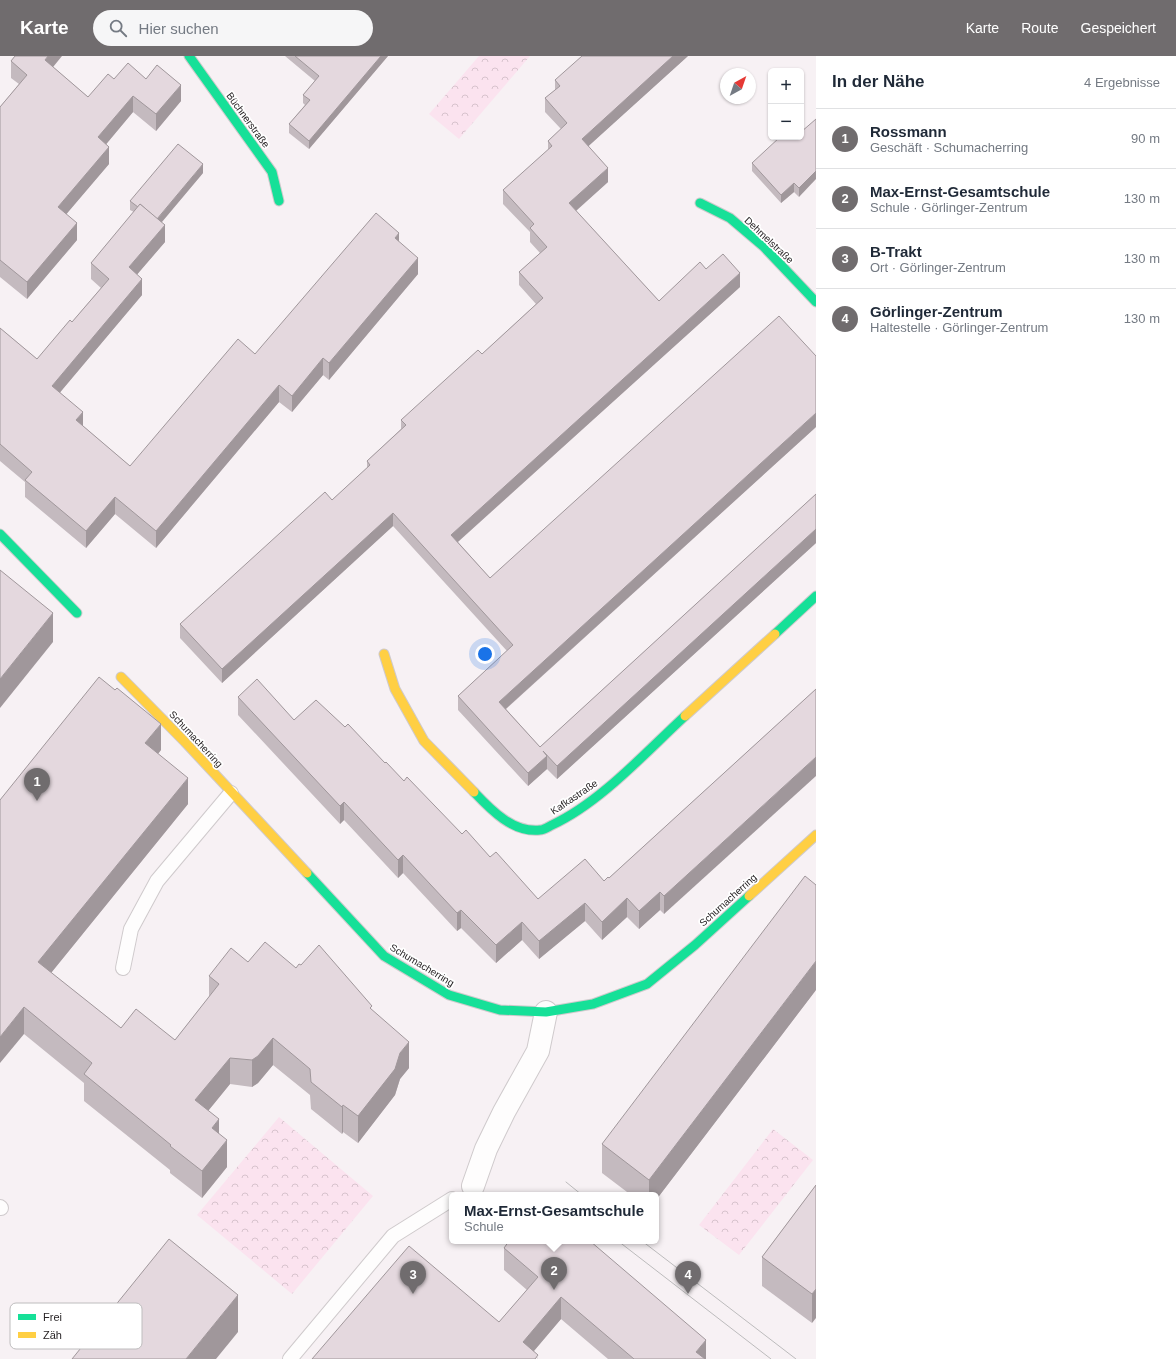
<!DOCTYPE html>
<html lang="de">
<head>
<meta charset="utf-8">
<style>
	body { margin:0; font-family:Helvetica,sans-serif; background:#f6f6f7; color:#1f2937 }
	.controls { position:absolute; right:12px; top:12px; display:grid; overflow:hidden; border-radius:6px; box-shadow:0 1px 3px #0004 }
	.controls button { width:36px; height:36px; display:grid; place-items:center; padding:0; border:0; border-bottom:1px solid #e0e1e3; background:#fff; color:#1f2937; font:20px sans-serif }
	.compass { position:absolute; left:720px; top:12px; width:36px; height:36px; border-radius:50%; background:#fff; box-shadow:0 1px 3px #0004; rotate:40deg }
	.you { position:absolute; left:485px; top:598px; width:14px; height:14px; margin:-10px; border:3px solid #fff; border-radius:50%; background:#1a73e8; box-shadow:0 0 0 6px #1a73e833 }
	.badge { display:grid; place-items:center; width:26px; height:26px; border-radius:50%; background:#706c6e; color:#fff; font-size:13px; font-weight:700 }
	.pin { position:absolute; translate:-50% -33px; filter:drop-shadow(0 1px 2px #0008) }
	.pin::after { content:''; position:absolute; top:21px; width:14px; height:12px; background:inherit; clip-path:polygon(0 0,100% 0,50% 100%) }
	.popup { position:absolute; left:449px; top:1136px; width:210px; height:52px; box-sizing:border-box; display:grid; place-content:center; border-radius:6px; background:#fff; filter:drop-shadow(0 1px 3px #0005); font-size:13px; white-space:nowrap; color:#747a83 }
	.popup b { font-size:15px; color:#1f2937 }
	.popup::after { content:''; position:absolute; left:50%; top:100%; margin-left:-8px; border:8px solid transparent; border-top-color:#fff }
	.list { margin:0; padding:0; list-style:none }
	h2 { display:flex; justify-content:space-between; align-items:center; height:52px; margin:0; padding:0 16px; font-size:17px }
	h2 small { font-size:13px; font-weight:400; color:#747a83 }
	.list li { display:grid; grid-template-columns:26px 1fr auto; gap:12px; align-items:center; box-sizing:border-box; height:60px; padding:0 16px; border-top:1px solid #e0e1e3 }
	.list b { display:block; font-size:15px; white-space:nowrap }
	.list p { margin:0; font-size:13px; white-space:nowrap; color:#747a83 }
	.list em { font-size:13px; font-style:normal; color:#747a83 }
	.icon { flex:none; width:22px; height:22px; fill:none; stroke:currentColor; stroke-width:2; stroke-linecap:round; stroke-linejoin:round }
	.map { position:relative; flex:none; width:816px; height:1303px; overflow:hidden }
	header { display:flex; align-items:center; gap:24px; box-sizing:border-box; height:56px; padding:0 20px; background:#706c6e; color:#fff }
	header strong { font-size:19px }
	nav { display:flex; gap:22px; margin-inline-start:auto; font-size:14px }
	.search { width:280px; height:36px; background:#f6f6f7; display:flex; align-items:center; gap:10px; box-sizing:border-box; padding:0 14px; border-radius:22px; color:#747a83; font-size:15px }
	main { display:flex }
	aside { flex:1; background:#fff }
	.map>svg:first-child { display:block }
	.park { fill:url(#park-crowns) }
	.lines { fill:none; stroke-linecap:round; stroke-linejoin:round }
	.lane-casing { stroke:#cfcacc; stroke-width:16 }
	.street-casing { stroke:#cfcacc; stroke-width:24 }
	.fast-casing { stroke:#cfcacc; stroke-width:11 }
	.slow-casing { stroke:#cfcacc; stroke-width:11 }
	.lane { stroke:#fefdfd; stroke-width:14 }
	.street { stroke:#fefdfd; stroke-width:22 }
	.fast { stroke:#16e098; stroke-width:9 }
	.slow { stroke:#ffcf43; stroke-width:9 }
	.tram { stroke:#bcbbbc; stroke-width:1 }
	.wall { fill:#c4babf }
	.shaded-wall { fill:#a0979b }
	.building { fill:#e4d8de; stroke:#a0979b }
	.labels { text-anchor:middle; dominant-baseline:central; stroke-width:3.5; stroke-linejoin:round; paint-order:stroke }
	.street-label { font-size:10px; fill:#282426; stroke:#fff }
	.key { fill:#fff; stroke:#bebdbe; stroke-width:1 }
	.key-label { font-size:11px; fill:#282426 }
</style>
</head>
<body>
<header>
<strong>Karte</strong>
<div class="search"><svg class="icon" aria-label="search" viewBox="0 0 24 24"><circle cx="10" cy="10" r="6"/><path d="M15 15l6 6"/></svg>Hier suchen</div>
<nav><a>Karte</a><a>Route</a><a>Gespeichert</a></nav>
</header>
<main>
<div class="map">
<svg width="816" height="1303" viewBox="0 0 816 1303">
	<defs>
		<pattern id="park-crowns" width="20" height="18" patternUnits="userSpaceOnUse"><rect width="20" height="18" fill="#fbe3ef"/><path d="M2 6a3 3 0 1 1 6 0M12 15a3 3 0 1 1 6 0" fill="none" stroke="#d7c3cd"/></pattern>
	</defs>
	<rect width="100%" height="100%" fill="#f7f1f4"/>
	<g class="park">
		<path d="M 479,0 L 530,0 L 459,83 L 429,58 Z"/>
		<path d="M 279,1061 L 373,1140 L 292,1238 L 197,1159 Z"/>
		<path d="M 773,1073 L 813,1104 L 739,1199 L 699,1169 Z"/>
	</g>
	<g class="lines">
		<g class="lane-casing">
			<g id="lane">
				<path d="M 123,912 L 131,873 L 157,825 L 231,737"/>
				<path d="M 0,1151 L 1,1152"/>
				<path d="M 290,1303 L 393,1180 L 452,1143"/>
			</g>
		</g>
		<g class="street-casing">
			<path id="street" d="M 473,1130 L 486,1093 L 504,1056 L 538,995 L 546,956"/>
		</g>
		<g class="fast-casing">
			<g id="fast">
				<path d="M 189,0 L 272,116 L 279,145"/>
				<path d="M 700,147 L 730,162 L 763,190 L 816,246"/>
				<path d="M 0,478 L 77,557"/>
				<path d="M 775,578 L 816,540"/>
				<path d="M 474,736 C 491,754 513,777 540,774 C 544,774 548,771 552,769 C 600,747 646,696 685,660"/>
				<path d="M 307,817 L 384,900 L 449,939 L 500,954 L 546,956 L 593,948 L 647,928 L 695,889 L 749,840"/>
			</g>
		</g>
		<g class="slow-casing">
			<g id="slow">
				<path d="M 384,598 L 395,633 L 424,685 L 474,736"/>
				<path d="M 121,621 L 185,686 L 307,817"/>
				<path d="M 685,660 L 775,578"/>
				<path d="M 749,840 L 816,779"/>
			</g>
		</g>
		<use href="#lane" class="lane"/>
		<use href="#street" class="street"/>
		<use href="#fast" class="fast"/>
		<use href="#slow" class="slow"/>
		<g class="tram">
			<path d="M 566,1126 L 582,1139"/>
			<path d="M 556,1138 L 557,1139"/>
			<path d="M 618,1185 L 771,1303"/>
			<path d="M 642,1185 L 796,1303"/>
		</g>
	</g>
	<g class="wall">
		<path d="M 285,0 L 388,0 L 309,93 L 289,77 L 289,68 L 305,49 L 303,47 L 303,39 L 315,25 Z"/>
		<path d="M 688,0 L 588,90 L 608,126 L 576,155 L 659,245 L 706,213 L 740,231 L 458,486 L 490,522 L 816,371 L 506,653 L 540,691 L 816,438 L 816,487 L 557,723 L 547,713 L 528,730 L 458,654 L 458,640 L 507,595 L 393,470 L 222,627 L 180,582 L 180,568 L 332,444 L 367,412 L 367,405 L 401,373 L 401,364 L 482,298 L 536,248 L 519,229 L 519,216 L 540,197 L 530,186 L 530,176 L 503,148 L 503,134 L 548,94 L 548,85 L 561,73 L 545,56 L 545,42 L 555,34 L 555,24 Z"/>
		<path d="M 11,5 L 53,11 L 88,41 L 114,23 L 146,23 L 181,45 L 156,75 L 133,56 L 106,88 L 109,108 L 66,158 L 77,184 L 27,243 L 0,221 L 0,51 L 19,28 L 11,22 Z"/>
		<path d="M 801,81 L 799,141 L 794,136 L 781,147 L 752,115 L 752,107 Z"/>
		<path d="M 203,117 L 162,166 L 165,186 L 137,218 L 142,239 L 60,336 L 83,370 L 130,410 L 255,298 L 399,186 L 418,218 L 329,324 L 323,319 L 292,356 L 279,346 L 156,492 L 115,458 L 86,492 L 25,441 L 25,426 L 0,405 L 0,272 L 37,303 L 72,266 L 101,232 L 91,223 L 91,207 L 134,156 L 130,154 L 130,145 Z"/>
		<path d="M 816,633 L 664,858 L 660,854 L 639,873 L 627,861 L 602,884 L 585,865 L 539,903 L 522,884 L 496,907 L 461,872 L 457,875 L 403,817 L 398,822 L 344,764 L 340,768 L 238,659 L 238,641 L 294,664 L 345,671 L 462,778 L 490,801 L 538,843 L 604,825 L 609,822 Z"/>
		<path d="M 161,694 L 158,698 L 188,748 L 51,917 L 121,972 L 175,984 L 209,941 L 209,920 L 248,906 L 296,912 L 372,954 L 409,1012 L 400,1023 L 395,1039 L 358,1087 L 343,1076 L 342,1078 L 311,1053 L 310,1039 L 273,1009 L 258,1027 L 252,1031 L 230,1028 L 208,1055 L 219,1077 L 227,1111 L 202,1142 L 170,1117 L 170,1114 L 84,1045 L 84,1027 L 24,978 L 0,744 Z"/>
		<path d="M 816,934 L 656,1144 L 656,1139 L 631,1139 L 602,1117 L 602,1088 Z"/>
		<path d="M 816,1129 L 812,1267 L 762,1230 L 762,1201 Z"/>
		<path d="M 504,1192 L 706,1303 L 608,1303 L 561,1263 L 534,1295 L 538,1303 L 499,1266 L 527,1234 L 504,1214 Z"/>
	</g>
	<g class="shaded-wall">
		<path d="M 48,0 L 62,0 L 45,21 L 45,4 Z"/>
		<path d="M 381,0 L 388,0 L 309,93 L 309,85 Z"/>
		<path d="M 673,0 L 688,0 L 582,96 L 582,83 Z"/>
		<path d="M 181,29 L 181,45 L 156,75 L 156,58 Z"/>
		<path d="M 133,40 L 133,56 L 98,98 L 98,81 Z"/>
		<path d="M 109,91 L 109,108 L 58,168 L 58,151 Z"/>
		<path d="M 203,108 L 203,117 L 155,174 L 155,166 Z"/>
		<path d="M 608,112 L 608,126 L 569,161 L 569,147 Z"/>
		<path d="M 816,115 L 816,123 L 799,141 L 799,132 Z"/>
		<path d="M 794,127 L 794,136 L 781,147 L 781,139 Z"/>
		<path d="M 77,167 L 77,184 L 27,243 L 27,226 Z"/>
		<path d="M 165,169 L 165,186 L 129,228 L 129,211 Z"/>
		<path d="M 399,177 L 399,193 L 395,182 Z"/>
		<path d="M 418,202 L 418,218 L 329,324 L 329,307 Z"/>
		<path d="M 740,217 L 740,231 L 451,492 L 451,479 Z"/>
		<path d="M 142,223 L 142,239 L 52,346 L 52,330 Z"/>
		<path d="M 323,302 L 323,319 L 292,356 L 292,340 Z"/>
		<path d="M 279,329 L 279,346 L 156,492 L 156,475 Z"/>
		<path d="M 83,356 L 83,373 L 76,364 Z"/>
		<path d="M 816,357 L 816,371 L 499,659 L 499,646 Z"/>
		<path d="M 115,441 L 115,458 L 86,492 L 86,475 Z"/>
		<path d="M 393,457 L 393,470 L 222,627 L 222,613 Z"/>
		<path d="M 816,473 L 816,487 L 557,723 L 557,710 Z"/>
		<path d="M 53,557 L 53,586 L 0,652 L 0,623 Z"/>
		<path d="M 161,668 L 161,694 L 145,714 L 145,687 Z"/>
		<path d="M 547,700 L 547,713 L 528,730 L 528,717 Z"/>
		<path d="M 816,701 L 816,720 L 664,858 L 664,840 Z"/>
		<path d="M 188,722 L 188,748 L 38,933 L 38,906 Z"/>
		<path d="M 344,746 L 344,764 L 340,768 L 340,750 Z"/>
		<path d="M 403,799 L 403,817 L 398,822 L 398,804 Z"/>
		<path d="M 660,836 L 660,854 L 639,873 L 639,855 Z"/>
		<path d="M 627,842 L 627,861 L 602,884 L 602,866 Z"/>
		<path d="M 585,847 L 585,865 L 539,903 L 539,885 Z"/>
		<path d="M 461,854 L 461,872 L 457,875 L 457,857 Z"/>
		<path d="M 522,866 L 522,884 L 496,907 L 496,889 Z"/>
		<path d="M 816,905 L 816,934 L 656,1144 L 656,1139 L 649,1139 L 649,1124 Z"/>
		<path d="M 24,951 L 24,978 L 0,1007 L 0,981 Z"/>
		<path d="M 273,982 L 273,1009 L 258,1027 L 252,1031 L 252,1004 Z"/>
		<path d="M 409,986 L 409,1012 L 400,1023 L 395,1039 L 358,1087 L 358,1060 L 400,997 Z"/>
		<path d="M 230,1002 L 230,1028 L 195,1071 L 195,1044 Z"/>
		<path d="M 343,1049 L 343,1076 L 342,1078 L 342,1051 Z"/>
		<path d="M 219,1063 L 219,1089 L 212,1072 Z"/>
		<path d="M 227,1084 L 227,1111 L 202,1142 L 202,1115 Z"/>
		<path d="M 816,1233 L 816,1262 L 812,1267 L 812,1238 Z"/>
		<path d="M 238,1239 L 238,1276 L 216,1303 L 186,1303 Z"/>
		<path d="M 561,1241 L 561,1263 L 527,1303 L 523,1286 Z"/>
		<path d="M 706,1284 L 706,1303 L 696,1303 L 696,1296 Z"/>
	</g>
	<g class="building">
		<path d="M 15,0 L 48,0 L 45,4 L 88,41 L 108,18 L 114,23 L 128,7 L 146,23 L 157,9 L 181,29 L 156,58 L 133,40 L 98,81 L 109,91 L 58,151 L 77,167 L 27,226 L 0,204 L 0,51 L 27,19 L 11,5 Z"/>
		<path d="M 295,0 L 381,0 L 309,85 L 289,68 L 310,44 L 303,39 L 319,20 Z"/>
		<path d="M 582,0 L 673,0 L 582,83 L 608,112 L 569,147 L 659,245 L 700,206 L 706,213 L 723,198 L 740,217 L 451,479 L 490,522 L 779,260 L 816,300 L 816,357 L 499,646 L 540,691 L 816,438 L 816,473 L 557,710 L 543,695 L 547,700 L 528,717 L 458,640 L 513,589 L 393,457 L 222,613 L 180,568 L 325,436 L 332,444 L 370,409 L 367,405 L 406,369 L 401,364 L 478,294 L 482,298 L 543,242 L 519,216 L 547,191 L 530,172 L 534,168 L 503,134 L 552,90 L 548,85 L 567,67 L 545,42 L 560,30 L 555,24 Z"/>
		<path d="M 816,63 L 816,115 L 799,132 L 794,127 L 781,139 L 752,107 L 780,81 L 801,81 L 801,76 Z"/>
		<path d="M 178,88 L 203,108 L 157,163 L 140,148 L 138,151 L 130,145 Z"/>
		<path d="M 140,148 L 165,169 L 129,211 L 142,223 L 52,330 L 83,356 L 76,364 L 130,410 L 238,283 L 255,298 L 376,157 L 399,177 L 395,182 L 418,202 L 329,307 L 323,302 L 292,340 L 279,329 L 156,475 L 115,441 L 86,475 L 25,424 L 32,416 L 0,388 L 0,272 L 37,303 L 70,264 L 72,266 L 109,223 L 91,207 Z"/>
		<path d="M 0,514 L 53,557 L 0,623 Z"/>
		<path d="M 99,621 L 115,634 L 117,632 L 161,668 L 145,687 L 188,722 L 38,906 L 121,972 L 136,953 L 175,984 L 219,928 L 209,920 L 231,892 L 248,906 L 265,886 L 296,912 L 299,908 L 301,909 L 319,889 L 372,950 L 370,952 L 409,986 L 400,997 L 395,1013 L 358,1060 L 343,1049 L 342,1051 L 311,1026 L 310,1013 L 273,982 L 258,1000 L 252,1004 L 230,1002 L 195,1044 L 219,1063 L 212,1072 L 227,1084 L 202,1115 L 170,1090 L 171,1089 L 84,1018 L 92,1007 L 24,951 L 0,981 L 0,744 Z"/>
		<path d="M 257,623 L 294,664 L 316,644 L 345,671 L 348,668 L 385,707 L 386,706 L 404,725 L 407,721 L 462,778 L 466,774 L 490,801 L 496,796 L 538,843 L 585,803 L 604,825 L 608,821 L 609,822 L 816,633 L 816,701 L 664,840 L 660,836 L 639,855 L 627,842 L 602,866 L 585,847 L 539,885 L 522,866 L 496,889 L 461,854 L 457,857 L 403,799 L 398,804 L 344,746 L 340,750 L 238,641 Z"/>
		<path d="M 805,820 L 816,829 L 816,905 L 649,1124 L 602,1088 Z"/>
		<path d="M 816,1129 L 816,1233 L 812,1238 L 762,1201 Z"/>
		<path d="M 169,1183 L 238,1239 L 186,1303 L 72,1303 Z"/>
		<path d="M 509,1185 L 590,1185 L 706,1284 L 696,1296 L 705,1303 L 634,1303 L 561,1241 L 523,1286 L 538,1299 L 535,1303 L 312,1303 L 409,1190 L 499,1266 L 538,1221 L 504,1192 Z"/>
	</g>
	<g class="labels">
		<g class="street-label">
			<text transform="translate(248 64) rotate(54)">Büchnerstraße</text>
			<text transform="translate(769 184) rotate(43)">Dehmelstraße</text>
			<text transform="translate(196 683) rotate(47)">Schumacherring</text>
			<text transform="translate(574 741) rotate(-34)">Kafkastraße</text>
			<text transform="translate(728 844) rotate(-42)">Schumacherring</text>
			<text transform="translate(422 909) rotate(31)">Schumacherring</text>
		</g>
	</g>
	<rect x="10" y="1247" width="132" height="46" rx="6" class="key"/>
	<rect x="18" y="1258" width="18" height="6" fill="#16e098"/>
	<rect x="18" y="1276" width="18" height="6" fill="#ffcf43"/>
	<g class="key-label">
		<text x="43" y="1265">Frei</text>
		<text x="43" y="1283">Zäh</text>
	</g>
</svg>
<div class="controls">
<button>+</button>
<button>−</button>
</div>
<svg class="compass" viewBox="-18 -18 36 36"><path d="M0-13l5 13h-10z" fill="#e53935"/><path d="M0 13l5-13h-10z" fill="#747a83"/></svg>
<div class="you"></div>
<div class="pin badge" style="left:37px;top:745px">1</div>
<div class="pin badge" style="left:554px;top:1234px">2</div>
<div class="popup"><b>Max-Ernst-Gesamtschule</b>Schule</div>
<div class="pin badge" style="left:413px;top:1238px">3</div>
<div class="pin badge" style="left:688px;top:1238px">4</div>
</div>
<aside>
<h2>In der Nähe<small>4 Ergebnisse</small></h2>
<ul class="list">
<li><span class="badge">1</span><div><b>Rossmann</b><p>Geschäft · Schumacherring</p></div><em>90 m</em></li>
<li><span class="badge">2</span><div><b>Max-Ernst-Gesamtschule</b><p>Schule · Görlinger-Zentrum</p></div><em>130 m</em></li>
<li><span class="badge">3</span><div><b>B-Trakt</b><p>Ort · Görlinger-Zentrum</p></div><em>130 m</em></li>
<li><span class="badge">4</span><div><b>Görlinger-Zentrum</b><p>Haltestelle · Görlinger-Zentrum</p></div><em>130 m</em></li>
</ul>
</aside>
</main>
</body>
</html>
